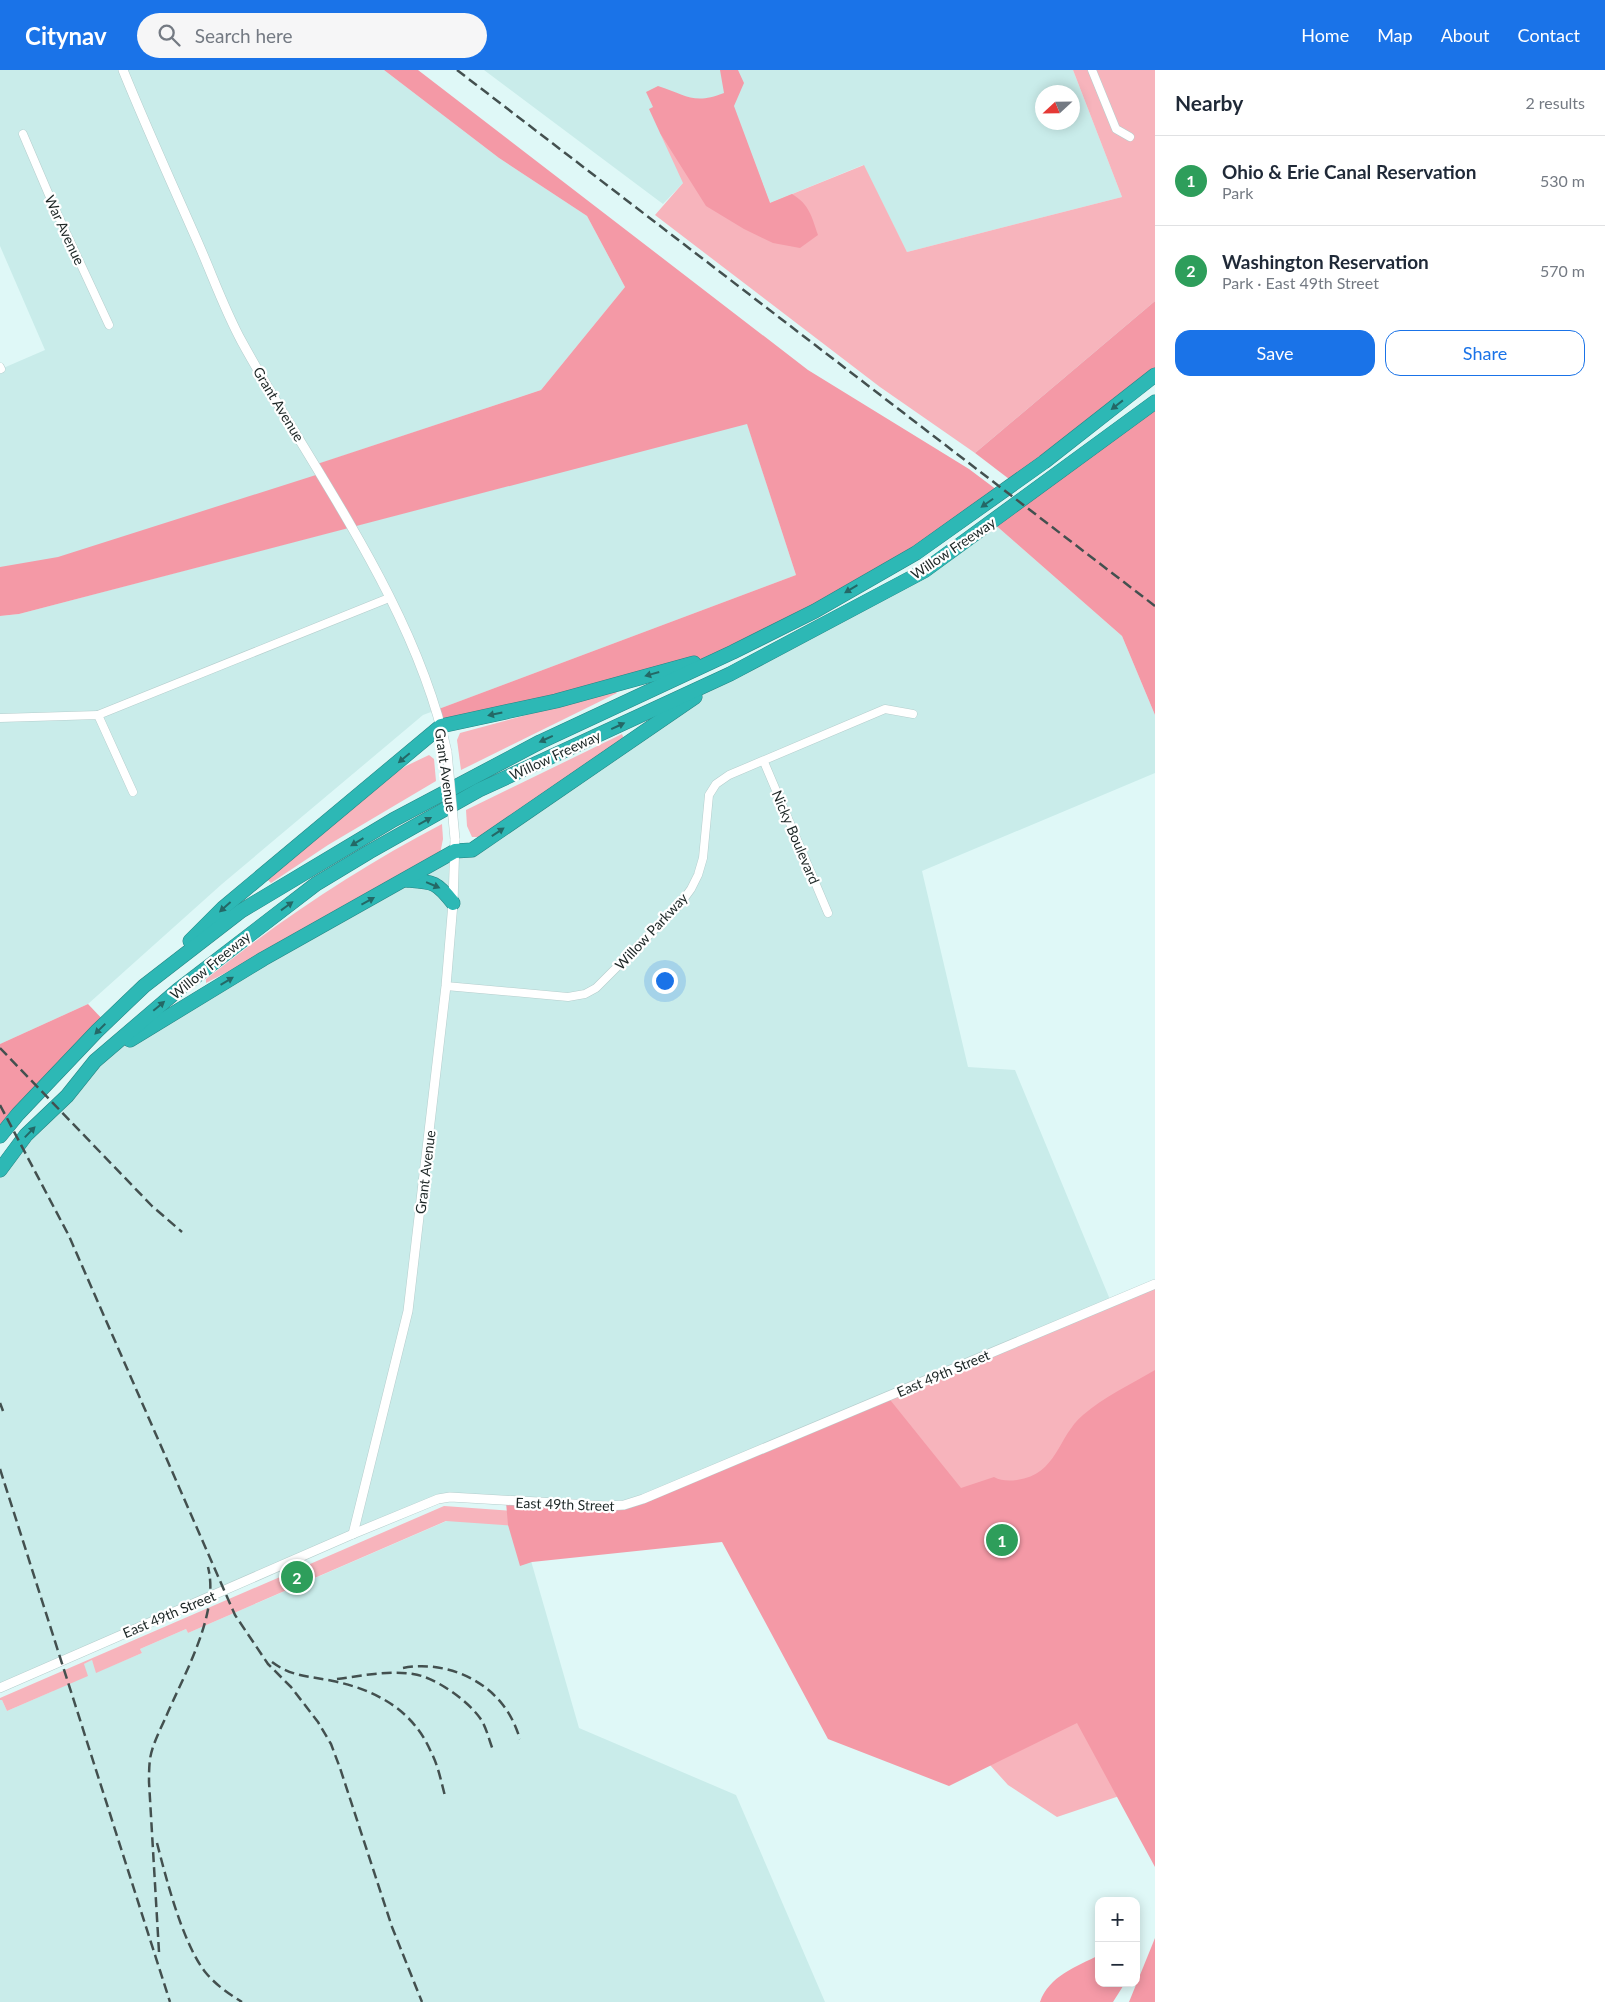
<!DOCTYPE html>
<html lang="en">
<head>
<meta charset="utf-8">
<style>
	body { margin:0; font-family:Lato,sans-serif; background:#f6f6f7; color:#1f2937 }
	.controls { position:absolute; right:15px; bottom:15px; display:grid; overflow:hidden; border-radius:10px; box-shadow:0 2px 12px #0003 }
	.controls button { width:45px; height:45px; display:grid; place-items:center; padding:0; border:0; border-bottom:1px solid #e0e1e3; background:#fff; color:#1f2937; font:25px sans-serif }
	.compass { position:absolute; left:1035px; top:15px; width:45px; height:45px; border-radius:50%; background:#fff; box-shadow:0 2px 12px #0003; rotate:248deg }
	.you { position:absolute; left:664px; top:910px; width:18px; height:18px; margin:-12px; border:4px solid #fff; border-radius:50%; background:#1a73e8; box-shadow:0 0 0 8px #1a73e833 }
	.badge { display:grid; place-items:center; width:32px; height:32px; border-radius:50%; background:#1a73e8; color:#fff; font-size:16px; font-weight:700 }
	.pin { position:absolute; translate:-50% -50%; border:2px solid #fff; box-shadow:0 1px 5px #0006 }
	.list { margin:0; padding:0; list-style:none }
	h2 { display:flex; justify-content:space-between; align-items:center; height:65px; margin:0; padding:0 20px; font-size:21px }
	h2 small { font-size:16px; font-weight:400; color:#747a83 }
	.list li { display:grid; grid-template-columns:32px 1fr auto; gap:15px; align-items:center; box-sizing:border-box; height:90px; padding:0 20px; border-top:1px solid #e0e1e3 }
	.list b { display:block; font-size:19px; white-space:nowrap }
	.list p { margin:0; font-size:16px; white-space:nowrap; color:#747a83 }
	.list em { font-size:16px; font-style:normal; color:#747a83 }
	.actions { display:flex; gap:10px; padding:15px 20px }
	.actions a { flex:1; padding:11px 0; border:1px solid #1a73e8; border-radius:15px; text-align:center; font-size:18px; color:#1a73e8 }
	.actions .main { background:#1a73e8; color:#fff }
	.icon { flex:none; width:28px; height:28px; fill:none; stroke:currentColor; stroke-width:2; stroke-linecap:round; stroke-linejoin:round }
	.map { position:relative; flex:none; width:1155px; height:1932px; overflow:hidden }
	header { display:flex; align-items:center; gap:30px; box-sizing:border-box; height:70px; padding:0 25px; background:#1a73e8; color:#fff }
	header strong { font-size:24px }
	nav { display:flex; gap:28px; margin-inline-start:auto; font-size:18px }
	.search { width:350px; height:45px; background:#f6f6f7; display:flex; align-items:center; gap:12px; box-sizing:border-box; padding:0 18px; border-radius:28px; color:#747a83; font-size:19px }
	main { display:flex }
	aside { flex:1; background:#fff }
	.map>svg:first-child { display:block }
	.built { fill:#c9ecea; fill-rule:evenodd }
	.green { fill:#f7b4bc }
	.forest { fill:#f499a6 }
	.water { fill:#f59aa7 }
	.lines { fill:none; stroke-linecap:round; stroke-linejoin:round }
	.minor-casing { stroke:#b5cecd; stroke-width:9 }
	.tertiary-casing { stroke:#b5cecd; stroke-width:10 }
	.motorway-casing { stroke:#278583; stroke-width:15 }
	.minor { stroke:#fff; stroke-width:8 }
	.tertiary { stroke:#fff; stroke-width:9 }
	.motorway { stroke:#2db8b5; stroke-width:14 }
	.rail { stroke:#43504f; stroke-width:2.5; stroke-dasharray:10 5; stroke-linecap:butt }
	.tertiary-bridge-casing { stroke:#b5cecd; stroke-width:10; stroke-linecap:butt }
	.tertiary-bridge { stroke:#fff; stroke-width:9 }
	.oneway { fill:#246866 }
	.labels { text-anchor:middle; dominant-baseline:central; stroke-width:4.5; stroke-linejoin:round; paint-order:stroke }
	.street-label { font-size:14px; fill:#1c2625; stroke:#fff }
</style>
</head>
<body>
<header>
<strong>Citynav</strong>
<div class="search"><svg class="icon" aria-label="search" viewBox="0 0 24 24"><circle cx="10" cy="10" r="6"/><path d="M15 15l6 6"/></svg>Search here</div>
<nav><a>Home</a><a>Map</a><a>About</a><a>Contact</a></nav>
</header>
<main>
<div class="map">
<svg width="1155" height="1932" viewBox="0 0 1155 1932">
	<rect width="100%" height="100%" fill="#dff8f7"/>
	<g class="built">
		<path d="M 0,0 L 384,0 L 499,88 L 587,146 L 625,217 L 541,320 L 315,395 L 330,422 L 0,520 L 0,297 L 1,299 L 45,280 L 0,176 Z"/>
		<path d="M 484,0 L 1073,0 L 1122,127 L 907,182 L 863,95 L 770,133 L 733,36 L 683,113 L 663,134 ZM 1042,22 L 1072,22 L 1072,52 L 1042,52 Z"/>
		<path d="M 747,353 L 796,505 L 423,645 L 222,814 L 88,934 L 0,974 L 0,546 L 19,544 Z"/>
		<path d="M 992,452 L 1122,566 L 1155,645 L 1155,703 L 922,801 L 968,997 L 1015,1000 L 1111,1232 L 624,1435 L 451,1427 L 0,1618 L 0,1100 L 95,991 L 263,889 L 472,780 L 730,604 L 924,501 Z"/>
		<path d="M 449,1450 L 521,1456 L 579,1658 L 736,1725 L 825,1932 L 0,1932 L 0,1630 L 2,1630 L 7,1641 L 53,1621 L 50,1610 L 84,1594 L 92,1590 L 97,1602 L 142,1583 L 140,1579 L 186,1559 L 188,1563 Z"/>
	</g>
	<g class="green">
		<path d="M 1073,0 L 1155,0 L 1155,231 L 975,383 L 880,317 L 655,145 L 683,113 L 660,63 L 733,36 L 770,133 L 864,95 L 907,182 L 1122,127 Z"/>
		<path d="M 615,621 L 617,623 L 461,700 L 457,670 L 460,663 Z"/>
		<path d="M 622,664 L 624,669 L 491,761 L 478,767 L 472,767 L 467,756 L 466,740 Z"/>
		<path d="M 429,685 L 434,689 L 436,711 L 328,775 L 271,813 L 268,810 L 391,706 L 406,696 Z"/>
		<path d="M 442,754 L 443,769 L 440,784 L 319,854 L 206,913 L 206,909 C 280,850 358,798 442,754 Z"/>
		<path d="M 1155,1214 L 1155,1714 L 1057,1747 L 1008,1715 L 933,1632 L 816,1407 L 517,1456 L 446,1451 L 188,1563 L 186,1559 L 140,1579 L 142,1583 L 96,1603 L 92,1590 L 84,1594 L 88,1606 L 7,1641 L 2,1630 L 0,1630 L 0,1628 L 444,1436 L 512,1441 L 625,1437 Z"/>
	</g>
	<g class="forest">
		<path d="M 384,0 L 418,0 L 808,300 L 969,399 L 1001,423 L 916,483 L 733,582 L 441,656 L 436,640 L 796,505 L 747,354 L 19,544 L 0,546 L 0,497 L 58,487 L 319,404 L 314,395 L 541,320 L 625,217 L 587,146 L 499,88 Z"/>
		<path d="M 720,0 L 738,0 L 744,13 L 734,36 L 770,133 L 792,124 C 809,134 812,147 818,165 L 800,178 L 773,173 L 744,159 L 706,136 L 660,63 L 649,39 L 653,37 L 646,22 L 658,16 C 686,25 694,35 724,23 Z"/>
		<path d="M 1155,231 L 1155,305 L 1013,412 L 975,383 Z"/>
		<path d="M 1155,332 L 1155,645 L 1122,566 L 992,452 Z"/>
		<path d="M 88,934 L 106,953 L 0,1066 L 0,974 Z"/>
		<path d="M 1155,1300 L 1155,1797 L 1077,1653 L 949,1716 L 828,1669 L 722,1472 L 532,1492 L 520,1496 L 508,1455 L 506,1432 L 624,1435 L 887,1326 L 961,1418 L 994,1407 C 1001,1411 1009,1411 1017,1410 C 1058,1404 1057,1367 1083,1345 C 1104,1327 1131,1314 1155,1300 Z"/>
		<path d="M 1155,1868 L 1155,1932 L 1129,1932 Z"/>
	</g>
	<path class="water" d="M 1099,1885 L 1099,1913 L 1125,1913 L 1113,1932 L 1040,1932 C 1049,1906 1076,1897 1099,1885 Z"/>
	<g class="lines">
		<g class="minor-casing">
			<g id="minor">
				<path d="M 1092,0 L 1116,59 L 1130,67"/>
				<path d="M 23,64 L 55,139 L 109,255"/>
				<path d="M 0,297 L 1,299"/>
				<path d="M 98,645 L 389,528"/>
				<path d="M 0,648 L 98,645 L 133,722"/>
				<path d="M 764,692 L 828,843"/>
				<path d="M 446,916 L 568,927 L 585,924 L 596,918 L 680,834 L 691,819 L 698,805 L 703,788 L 709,725 L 716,714 L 729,705 L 885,639 L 913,644"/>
			</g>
		</g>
		<g class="tertiary-casing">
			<g id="tertiary">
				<path d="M 123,0 C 147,59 173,116 199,175 C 213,207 225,241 242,272 C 314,403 415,534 447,682"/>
				<path d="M 353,1464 L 408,1241 L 446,916 L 453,833 L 455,769"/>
				<path d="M 0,1618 L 353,1464 L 438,1429 L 450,1427 L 607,1436 L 624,1435 L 643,1429 L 1155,1214"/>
			</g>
		</g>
		<g class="motorway-casing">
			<g id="motorway">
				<path d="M 406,810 C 433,812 436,811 453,833"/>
				<path d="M 190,871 L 223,838 L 441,656 L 556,631 L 694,593"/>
				<path d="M 130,970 L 263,889 L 455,781 L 472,780 L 695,627"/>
				<path d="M 0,1066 L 18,1044 L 97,961 L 144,916 L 241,841 L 393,750 L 540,672 L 733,582 L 815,541 L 916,483 L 1044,392 L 1155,305"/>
				<path d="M 0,1100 L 26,1065 L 67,1026 L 95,991 L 178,920 L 316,814 L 369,782 L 479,720 L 730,604 L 924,501 L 1155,332"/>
			</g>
		</g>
		<use href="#minor" class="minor"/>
		<use href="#tertiary" class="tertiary"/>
		<use href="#motorway" class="motorway"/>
		<g class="rail">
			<path d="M 457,0 L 1155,536"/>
			<path d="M 0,978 L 152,1136 L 182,1162"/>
			<path d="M 0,1035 L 69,1166 L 235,1545 L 268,1594 L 291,1617 L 318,1652 L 331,1674 L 340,1698 L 392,1857 L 422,1932"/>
			<path d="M 0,1333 L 3,1341"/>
			<path d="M 0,1399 L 170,1932"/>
			<path d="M 272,1592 C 292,1607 310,1606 333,1611 C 376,1620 413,1640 431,1682 C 438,1695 441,1711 445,1726"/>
			<path d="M 403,1598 C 439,1591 480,1605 503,1635 C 511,1645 516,1657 520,1669"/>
			<path d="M 337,1609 C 361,1606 389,1600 413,1604 C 435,1607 467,1630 480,1648 C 486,1656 489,1670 493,1680"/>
			<path d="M 157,1773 C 166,1808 183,1875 206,1903 C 216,1915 229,1924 242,1932"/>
			<path d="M 159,1882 L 149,1712 C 149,1705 149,1697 150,1689 C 152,1676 159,1662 165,1649 C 183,1606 220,1544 208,1497"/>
		</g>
		<g class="tertiary-bridge-casing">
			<path id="tertiary-bridge" d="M 447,682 L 455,769"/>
		</g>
		<use href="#tertiary-bridge" class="tertiary-bridge"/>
	</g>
	<defs><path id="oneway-solid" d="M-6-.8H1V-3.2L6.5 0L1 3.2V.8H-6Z" transform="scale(1.25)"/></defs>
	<g class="oneway">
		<use href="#oneway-solid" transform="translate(1117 335) rotate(142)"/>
		<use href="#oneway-solid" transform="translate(987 433) rotate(145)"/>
		<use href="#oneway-solid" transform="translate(851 519) rotate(149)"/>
		<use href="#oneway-solid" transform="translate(652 604) rotate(164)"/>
		<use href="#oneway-solid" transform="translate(495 644) rotate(168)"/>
		<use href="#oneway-solid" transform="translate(618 656) rotate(-25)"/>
		<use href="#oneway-solid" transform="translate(546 669) rotate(155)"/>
		<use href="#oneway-solid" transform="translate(404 688) rotate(140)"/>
		<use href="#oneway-solid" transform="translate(425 751) rotate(-29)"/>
		<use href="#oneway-solid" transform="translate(498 762) rotate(-34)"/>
		<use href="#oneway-solid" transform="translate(357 772) rotate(149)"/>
		<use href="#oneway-solid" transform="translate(433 815) rotate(23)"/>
		<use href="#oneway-solid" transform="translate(368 831) rotate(-29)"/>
		<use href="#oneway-solid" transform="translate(287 836) rotate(-36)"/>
		<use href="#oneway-solid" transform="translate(225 837) rotate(138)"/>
		<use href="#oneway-solid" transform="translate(227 911) rotate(-31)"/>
		<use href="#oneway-solid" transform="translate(159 936) rotate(-40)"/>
		<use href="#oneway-solid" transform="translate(100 959) rotate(135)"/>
		<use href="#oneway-solid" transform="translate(30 1062) rotate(-46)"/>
	</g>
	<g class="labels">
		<g class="street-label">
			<text transform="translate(65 160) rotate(65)">War Avenue</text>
			<text transform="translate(279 334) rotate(59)">Grant Avenue</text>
			<text transform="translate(953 478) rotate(-34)">Willow Freeway</text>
			<text transform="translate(555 685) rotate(-25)">Willow Freeway</text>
			<text transform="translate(446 700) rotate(82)">Grant Avenue</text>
			<text transform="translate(796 767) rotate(67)">Nicky Boulevard</text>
			<text transform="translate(651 861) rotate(-47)">Willow Parkway</text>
			<text transform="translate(210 895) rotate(-39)">Willow Freeway</text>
			<text transform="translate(425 1102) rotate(-83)">Grant Avenue</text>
			<text transform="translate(943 1303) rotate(-23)">East 49th Street</text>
			<text transform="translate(565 1434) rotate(2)">East 49th Street</text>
			<text transform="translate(169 1544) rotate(-23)">East 49th Street</text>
		</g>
	</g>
</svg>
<div class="controls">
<button>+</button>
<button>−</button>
</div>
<svg class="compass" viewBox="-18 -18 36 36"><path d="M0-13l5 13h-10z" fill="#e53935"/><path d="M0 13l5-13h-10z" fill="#747a83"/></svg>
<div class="you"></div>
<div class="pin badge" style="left:1002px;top:1470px;background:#2e9e5b">1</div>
<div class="pin badge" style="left:297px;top:1507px;background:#2e9e5b">2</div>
</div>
<aside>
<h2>Nearby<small>2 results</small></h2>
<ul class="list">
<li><span class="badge" style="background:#2e9e5b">1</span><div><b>Ohio &amp; Erie Canal Reservation</b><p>Park</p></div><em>530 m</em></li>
<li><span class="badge" style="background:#2e9e5b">2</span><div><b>Washington Reservation</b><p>Park · East 49th Street</p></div><em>570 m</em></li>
</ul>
<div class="actions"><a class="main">Save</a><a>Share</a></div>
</aside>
</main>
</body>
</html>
